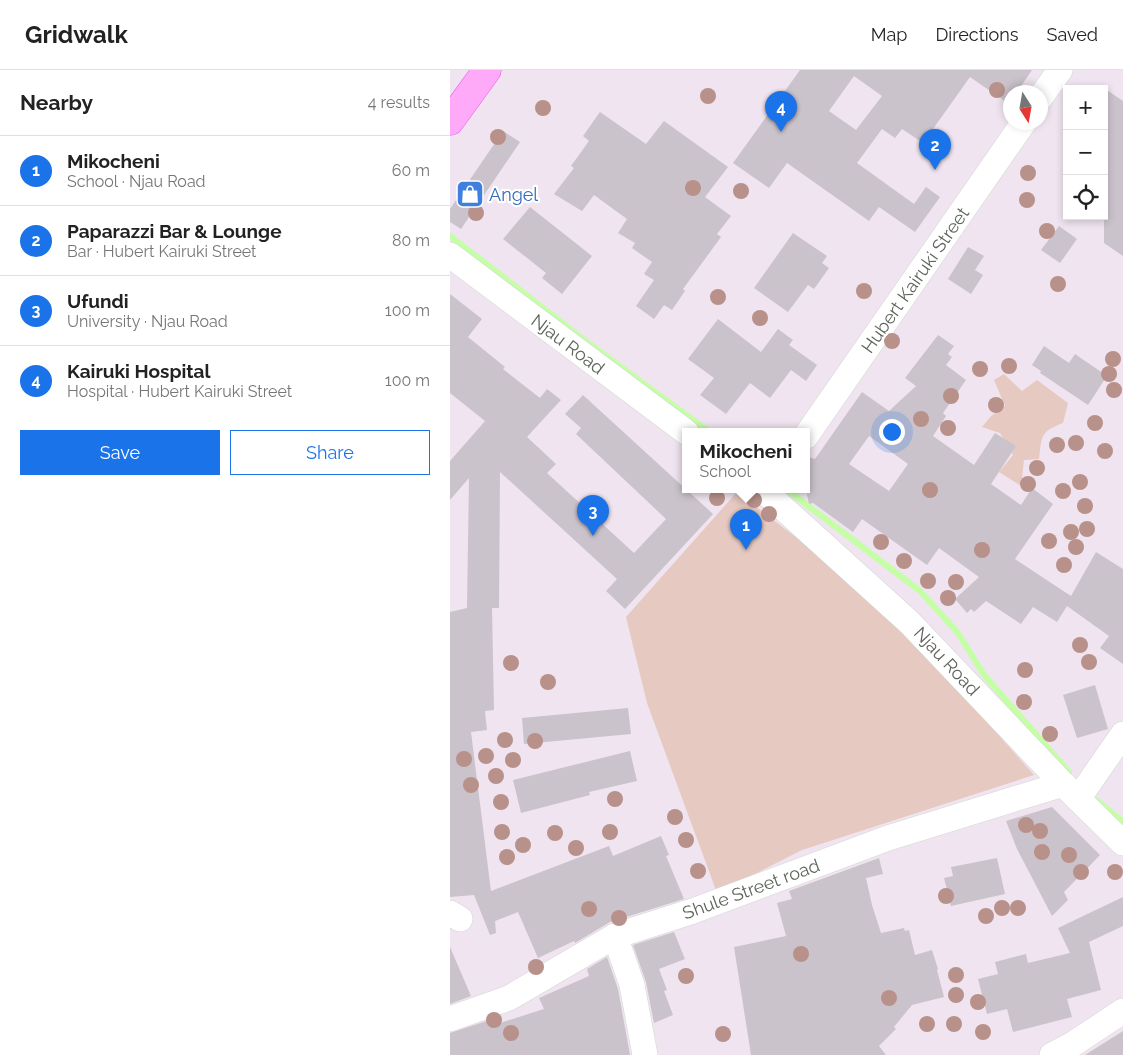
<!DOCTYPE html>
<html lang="en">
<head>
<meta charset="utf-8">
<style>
	body { margin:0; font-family:Raleway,sans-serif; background:#f6f6f6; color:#222 }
	.controls { position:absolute; right:15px; top:15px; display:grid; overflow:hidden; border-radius:0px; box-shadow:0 2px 8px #0003 }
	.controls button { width:45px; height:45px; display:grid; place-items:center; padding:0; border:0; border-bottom:1px solid #e0e0e0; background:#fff; color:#222; font:25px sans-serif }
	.compass { position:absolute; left:553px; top:15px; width:45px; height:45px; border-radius:50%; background:#fff; box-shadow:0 2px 8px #0003; rotate:169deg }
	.you { position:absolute; left:441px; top:361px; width:18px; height:18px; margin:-12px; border:4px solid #fff; border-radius:50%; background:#1a73e8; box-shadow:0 0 0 8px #1a73e833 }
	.badge { display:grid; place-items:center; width:32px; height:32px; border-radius:50%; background:#1a73e8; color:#fff; font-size:16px; font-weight:700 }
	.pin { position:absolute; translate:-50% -41px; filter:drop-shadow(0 1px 2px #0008) }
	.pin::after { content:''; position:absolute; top:26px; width:18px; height:15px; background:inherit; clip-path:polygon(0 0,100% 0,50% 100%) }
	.popup { position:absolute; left:232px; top:358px; width:128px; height:65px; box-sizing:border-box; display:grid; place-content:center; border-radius:0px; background:#fff; filter:drop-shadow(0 1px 4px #0005); font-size:16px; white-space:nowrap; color:#767676 }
	.popup b { font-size:19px; color:#222 }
	.popup::after { content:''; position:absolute; left:50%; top:100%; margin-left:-10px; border:10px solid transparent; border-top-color:#fff }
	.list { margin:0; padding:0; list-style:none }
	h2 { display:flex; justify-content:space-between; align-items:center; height:65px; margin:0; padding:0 20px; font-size:21px }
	h2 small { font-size:16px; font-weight:400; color:#767676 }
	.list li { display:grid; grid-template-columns:32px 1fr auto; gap:15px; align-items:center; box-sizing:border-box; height:70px; padding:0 20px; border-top:1px solid #e0e0e0 }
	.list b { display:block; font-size:19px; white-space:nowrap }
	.list p { margin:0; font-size:16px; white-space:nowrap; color:#767676 }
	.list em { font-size:16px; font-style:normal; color:#767676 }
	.actions { display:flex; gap:10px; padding:15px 20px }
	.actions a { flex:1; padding:11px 0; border:1px solid #1a73e8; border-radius:0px; text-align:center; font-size:18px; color:#1a73e8 }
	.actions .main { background:#1a73e8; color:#fff }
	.icon { flex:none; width:28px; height:28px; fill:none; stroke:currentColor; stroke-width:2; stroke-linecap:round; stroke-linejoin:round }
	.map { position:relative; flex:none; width:673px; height:985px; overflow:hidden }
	header { display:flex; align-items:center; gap:30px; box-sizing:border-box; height:70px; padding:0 25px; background:#fff; border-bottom:1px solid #e0e0e0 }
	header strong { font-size:24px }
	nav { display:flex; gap:28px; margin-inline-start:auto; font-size:18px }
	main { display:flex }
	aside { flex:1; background:#fff }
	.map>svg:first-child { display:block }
	.green { fill:#e6c9c1 }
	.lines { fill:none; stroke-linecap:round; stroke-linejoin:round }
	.stream { stroke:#c4fea5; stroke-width:6 }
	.building { fill:#cbc3cc; fill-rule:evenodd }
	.minor-casing { stroke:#d3d8d2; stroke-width:26 }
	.major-casing { stroke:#e65cf0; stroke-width:29 }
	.minor { stroke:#fff; stroke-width:25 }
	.major { stroke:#feaaf9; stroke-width:28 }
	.tree { fill:#b7918a }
	.labels { text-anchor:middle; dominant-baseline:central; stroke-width:4.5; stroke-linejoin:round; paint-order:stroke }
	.shop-label { font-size:18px; fill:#366cbe; stroke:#fff; text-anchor:start }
	.street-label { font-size:18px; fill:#5e655c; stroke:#fff }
</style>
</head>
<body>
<header>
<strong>Gridwalk</strong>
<nav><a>Map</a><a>Directions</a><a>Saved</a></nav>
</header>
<main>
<aside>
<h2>Nearby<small>4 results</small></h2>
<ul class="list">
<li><span class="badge">1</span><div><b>Mikocheni</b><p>School · Njau Road</p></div><em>60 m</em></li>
<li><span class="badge">2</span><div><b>Paparazzi Bar &amp; Lounge</b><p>Bar · Hubert Kairuki Street</p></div><em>80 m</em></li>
<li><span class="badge">3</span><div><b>Ufundi</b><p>University · Njau Road</p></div><em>100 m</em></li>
<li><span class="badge">4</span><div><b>Kairuki Hospital</b><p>Hospital · Hubert Kairuki Street</p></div><em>100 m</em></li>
</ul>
<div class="actions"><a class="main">Save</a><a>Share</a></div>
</aside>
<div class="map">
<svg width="673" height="985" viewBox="0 0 673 985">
	<rect width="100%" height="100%" fill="#efe4ef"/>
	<g class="green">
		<path d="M 554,304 L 572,321 L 587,310 L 618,333 L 613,353 C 590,362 592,365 589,389 L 574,390 L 571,416 L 549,402 L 563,385 L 550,363 L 532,357 L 541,346 L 555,336 L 544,310 Z"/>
		<path d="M 287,422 L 386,498 L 505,616 L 584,705 L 352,780 L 267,823 L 197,633 L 176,547 Z"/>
	</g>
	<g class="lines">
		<g class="stream">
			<path d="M 0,166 L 141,275 L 258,361"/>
			<path d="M 336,419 L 470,521 L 508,563 L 534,605 L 619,702"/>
			<path d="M 645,729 L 673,752"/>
		</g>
	</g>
	<g class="building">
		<path d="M 350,0 L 582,0 L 567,22 L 560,22 L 560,31 L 559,34 L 520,7 L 473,73 L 452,59 L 445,68 L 432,59 L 407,93 L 464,134 L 476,117 L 490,127 L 465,162 L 429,137 L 419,151 L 337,93 L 319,118 L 283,93 ZM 404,6 L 432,26 L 406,60 L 379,41 Z"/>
		<path d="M 654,18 L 673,31 L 673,186 L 654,173 Z"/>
		<path d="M 150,42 L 196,74 L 214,51 L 278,97 L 255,127 L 281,146 L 267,164 L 271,167 L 233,219 L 235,221 L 222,240 L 214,235 L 204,249 L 186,236 L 204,210 L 194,204 L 202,192 L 182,178 L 185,173 L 168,163 L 177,149 L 144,125 L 132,141 L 104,124 L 124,98 L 121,96 L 139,71 L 133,66 Z"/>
		<path d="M 53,61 L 70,72 L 11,159 L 0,152 L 0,139 Z"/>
		<path d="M 80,137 L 142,186 L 112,224 L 92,208 L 96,203 L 53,169 Z"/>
		<path d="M 609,156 L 627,169 L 610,193 L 591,180 Z"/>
		<path d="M 343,163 L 377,186 L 372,193 L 379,198 L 364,219 L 358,215 L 338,242 L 304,218 Z"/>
		<path d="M 518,177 L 534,186 L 525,200 L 533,205 L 521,224 L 498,209 Z"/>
		<path d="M 0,224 L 32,249 L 18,267 L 55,297 L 53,299 L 90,328 L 97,319 L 111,330 L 77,367 L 106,394 L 97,403 L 184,483 L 216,449 L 126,364 L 131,358 L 115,344 L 133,325 L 263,444 L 175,539 L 156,521 L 167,509 L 50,402 L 49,538 L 42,538 L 44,640 L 35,641 L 37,660 L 21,662 L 41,821 L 159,776 L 163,786 L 211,766 L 219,785 L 216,786 L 234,829 L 160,852 L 125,873 L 124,871 L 88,888 L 68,842 L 45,851 L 46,863 L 40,865 L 24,825 L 0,827 L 0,542 L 17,538 L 19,408 L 0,430 L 0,391 L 35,351 L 0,323 Z"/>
		<path d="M 268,249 L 311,282 L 328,259 L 343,270 L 339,275 L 367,295 L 356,311 L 341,300 L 320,328 L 300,313 L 276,344 L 250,325 L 264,308 L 238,289 Z"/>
		<path d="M 488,265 L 504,276 L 498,284 L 502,287 L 496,295 L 516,310 L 493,343 L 496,346 L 483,366 L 524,395 L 545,363 L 566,376 L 541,414 L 571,435 L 582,418 L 603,434 L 565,489 L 621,526 L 646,482 L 673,499 L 673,594 L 650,578 L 659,566 L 617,536 L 607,552 L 583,537 L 571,554 L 536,531 L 524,542 L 521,539 L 517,543 L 505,529 L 529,507 L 489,478 L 477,495 L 412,449 L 403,462 L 363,433 L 359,434 L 356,420 L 356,386 L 365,389 L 412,322 L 439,341 L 466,316 L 455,308 ZM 419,366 L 458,394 L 439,421 L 399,394 Z"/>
		<path d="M 594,276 L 619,293 L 625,284 L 657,306 L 638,335 L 590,303 L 591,301 L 582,295 Z"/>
		<path d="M 645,615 L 658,659 L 627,668 L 613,625 Z"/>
		<path d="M 178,638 L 181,664 L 74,674 L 72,648 Z"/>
		<path d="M 180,681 L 187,711 L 139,722 L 140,725 L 71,743 L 63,710 Z"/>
		<path d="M 602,737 L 650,785 L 614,822 L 618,830 L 602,846 L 567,779 L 556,751 Z"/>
		<path d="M 429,788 L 433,804 L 416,808 L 422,835 L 431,863 L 454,858 L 455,861 L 459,860 L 465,885 L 482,880 L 488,899 L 487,900 L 494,927 L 462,935 L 444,957 L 446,959 L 429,976 L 436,985 L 301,985 L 284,877 L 336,866 L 327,833 L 342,829 L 339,821 Z"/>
		<path d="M 547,788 L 555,824 L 501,836 L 494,808 L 503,806 L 501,797 Z"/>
		<path d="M 673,827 L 673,856 L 639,872 L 651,920 L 617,929 L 622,947 L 563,962 L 557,939 L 537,944 L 528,909 L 548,904 L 545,892 L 576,884 L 578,893 L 620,883 L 608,858 Z"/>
		<path d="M 224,862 L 235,889 L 209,899 L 217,920 L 214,921 L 223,945 L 204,953 L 196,912 L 183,875 Z"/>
		<path d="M 0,877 L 21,926 L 0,934 Z"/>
		<path d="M 157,887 L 168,919 L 180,985 L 0,985 L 0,963 L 49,947 L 50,953 L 94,939 L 89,928 L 139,906 L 137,899 Z"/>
		<path d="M 673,961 L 673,985 L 635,985 Z"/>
	</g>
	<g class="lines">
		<g class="minor-casing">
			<g id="minor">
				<path d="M 590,28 L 610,0"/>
				<path d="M 0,185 L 236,362"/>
				<path d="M 356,366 L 574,52"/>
				<path d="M 312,419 L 459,552 L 613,714 L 673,773"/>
				<path d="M 628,729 L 673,664"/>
				<path d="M 0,843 L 10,849"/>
				<path d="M 165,866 L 182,915 L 195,985"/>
				<path d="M 0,949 L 59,928 L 165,866 L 243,841 L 438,768 L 613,714"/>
				<path d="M 602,985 L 623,974 L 673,941"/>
			</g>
		</g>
		<g class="major-casing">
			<path id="major" d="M 0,51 L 37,0"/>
		</g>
		<use href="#minor" class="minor"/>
		<use href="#major" class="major"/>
	</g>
	<g class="tree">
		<circle cx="547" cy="20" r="8"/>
		<circle cx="258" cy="26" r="8"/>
		<circle cx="93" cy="38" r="8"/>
		<circle cx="48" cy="67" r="8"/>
		<circle cx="578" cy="103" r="8"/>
		<circle cx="243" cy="118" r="8"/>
		<circle cx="291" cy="121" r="8"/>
		<circle cx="577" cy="130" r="8"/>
		<circle cx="26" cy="143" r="8"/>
		<circle cx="597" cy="161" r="8"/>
		<circle cx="608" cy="214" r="8"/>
		<circle cx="414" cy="221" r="8"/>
		<circle cx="268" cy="227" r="8"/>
		<circle cx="310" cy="248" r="8"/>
		<circle cx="442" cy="271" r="8"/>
		<circle cx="663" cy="289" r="8"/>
		<circle cx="559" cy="296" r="8"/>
		<circle cx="530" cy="299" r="8"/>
		<circle cx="659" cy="304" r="8"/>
		<circle cx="664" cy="320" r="8"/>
		<circle cx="501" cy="326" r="8"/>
		<circle cx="546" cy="335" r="8"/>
		<circle cx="471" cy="349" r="8"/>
		<circle cx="645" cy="353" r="8"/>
		<circle cx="498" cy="358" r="8"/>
		<circle cx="626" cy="373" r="8"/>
		<circle cx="607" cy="375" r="8"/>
		<circle cx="655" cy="381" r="8"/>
		<circle cx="587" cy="398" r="8"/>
		<circle cx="630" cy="412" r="8"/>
		<circle cx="578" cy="414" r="8"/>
		<circle cx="480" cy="420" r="8"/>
		<circle cx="613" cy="421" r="8"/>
		<circle cx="267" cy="428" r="8"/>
		<circle cx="304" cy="430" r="8"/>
		<circle cx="635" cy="436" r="8"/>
		<circle cx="319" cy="444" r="8"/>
		<circle cx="637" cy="459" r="8"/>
		<circle cx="621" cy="462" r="8"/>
		<circle cx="599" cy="471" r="8"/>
		<circle cx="431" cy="472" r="8"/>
		<circle cx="626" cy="477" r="8"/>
		<circle cx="532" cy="480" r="8"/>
		<circle cx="454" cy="491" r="8"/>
		<circle cx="614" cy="495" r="8"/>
		<circle cx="478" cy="511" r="8"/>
		<circle cx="506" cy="512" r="8"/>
		<circle cx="498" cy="528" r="8"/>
		<circle cx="630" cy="575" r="8"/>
		<circle cx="639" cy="592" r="8"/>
		<circle cx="61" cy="593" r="8"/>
		<circle cx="575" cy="600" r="8"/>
		<circle cx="98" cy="612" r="8"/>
		<circle cx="574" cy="632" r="8"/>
		<circle cx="600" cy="664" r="8"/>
		<circle cx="55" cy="670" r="8"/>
		<circle cx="85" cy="671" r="8"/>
		<circle cx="36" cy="686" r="8"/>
		<circle cx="14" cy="689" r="8"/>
		<circle cx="63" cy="690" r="8"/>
		<circle cx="46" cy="706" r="8"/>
		<circle cx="21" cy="715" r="8"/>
		<circle cx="165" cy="729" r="8"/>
		<circle cx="51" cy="732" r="8"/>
		<circle cx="225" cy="747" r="8"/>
		<circle cx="576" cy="755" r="8"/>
		<circle cx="590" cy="761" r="8"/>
		<circle cx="52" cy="762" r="8"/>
		<circle cx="160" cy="762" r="8"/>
		<circle cx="105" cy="763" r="8"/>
		<circle cx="236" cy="770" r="8"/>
		<circle cx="73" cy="775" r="8"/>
		<circle cx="126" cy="778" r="8"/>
		<circle cx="592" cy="782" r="8"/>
		<circle cx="619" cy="785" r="8"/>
		<circle cx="57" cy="787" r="8"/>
		<circle cx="248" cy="801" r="8"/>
		<circle cx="631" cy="802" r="8"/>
		<circle cx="665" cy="802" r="8"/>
		<circle cx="496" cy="826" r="8"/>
		<circle cx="552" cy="838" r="8"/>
		<circle cx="568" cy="838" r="8"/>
		<circle cx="139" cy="839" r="8"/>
		<circle cx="536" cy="846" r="8"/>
		<circle cx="169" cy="848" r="8"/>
		<circle cx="351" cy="884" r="8"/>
		<circle cx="86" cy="897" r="8"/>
		<circle cx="506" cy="905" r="8"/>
		<circle cx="236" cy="906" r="8"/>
		<circle cx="506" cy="925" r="8"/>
		<circle cx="439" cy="928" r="8"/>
		<circle cx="528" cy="932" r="8"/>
		<circle cx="44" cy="950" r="8"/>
		<circle cx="477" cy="954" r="8"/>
		<circle cx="504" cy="954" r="8"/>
		<circle cx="533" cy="962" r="8"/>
		<circle cx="61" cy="963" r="8"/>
		<circle cx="273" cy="964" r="8"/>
	</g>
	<defs>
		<g id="shop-square" transform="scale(1.4375)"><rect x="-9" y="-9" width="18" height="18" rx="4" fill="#3f7fe0" stroke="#fff"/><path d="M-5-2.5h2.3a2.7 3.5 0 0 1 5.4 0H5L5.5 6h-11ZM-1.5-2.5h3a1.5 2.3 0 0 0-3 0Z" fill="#fff"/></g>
	</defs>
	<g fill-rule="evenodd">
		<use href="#shop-square" x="20" y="124"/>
	</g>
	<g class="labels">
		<g class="shop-label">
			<text x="39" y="124">Angel</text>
		</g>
		<g class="street-label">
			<text transform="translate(465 210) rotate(-55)">Hubert Kairuki Street</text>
			<text transform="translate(118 274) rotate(37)">Njau Road</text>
			<text transform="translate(497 591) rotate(47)">Njau Road</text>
			<text transform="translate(301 819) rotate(-20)">Shule Street road</text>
		</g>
	</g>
</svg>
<div class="controls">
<button>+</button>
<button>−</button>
<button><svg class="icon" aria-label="locate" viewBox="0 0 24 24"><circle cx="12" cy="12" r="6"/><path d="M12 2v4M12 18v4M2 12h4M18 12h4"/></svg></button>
</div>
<svg class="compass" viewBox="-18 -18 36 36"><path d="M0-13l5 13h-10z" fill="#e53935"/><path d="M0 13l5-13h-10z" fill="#767676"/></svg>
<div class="you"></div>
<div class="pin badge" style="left:296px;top:480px">1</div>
<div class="popup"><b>Mikocheni</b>School</div>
<div class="pin badge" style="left:485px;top:100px">2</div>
<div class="pin badge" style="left:143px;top:466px">3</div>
<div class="pin badge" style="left:331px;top:62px">4</div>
</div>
</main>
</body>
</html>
